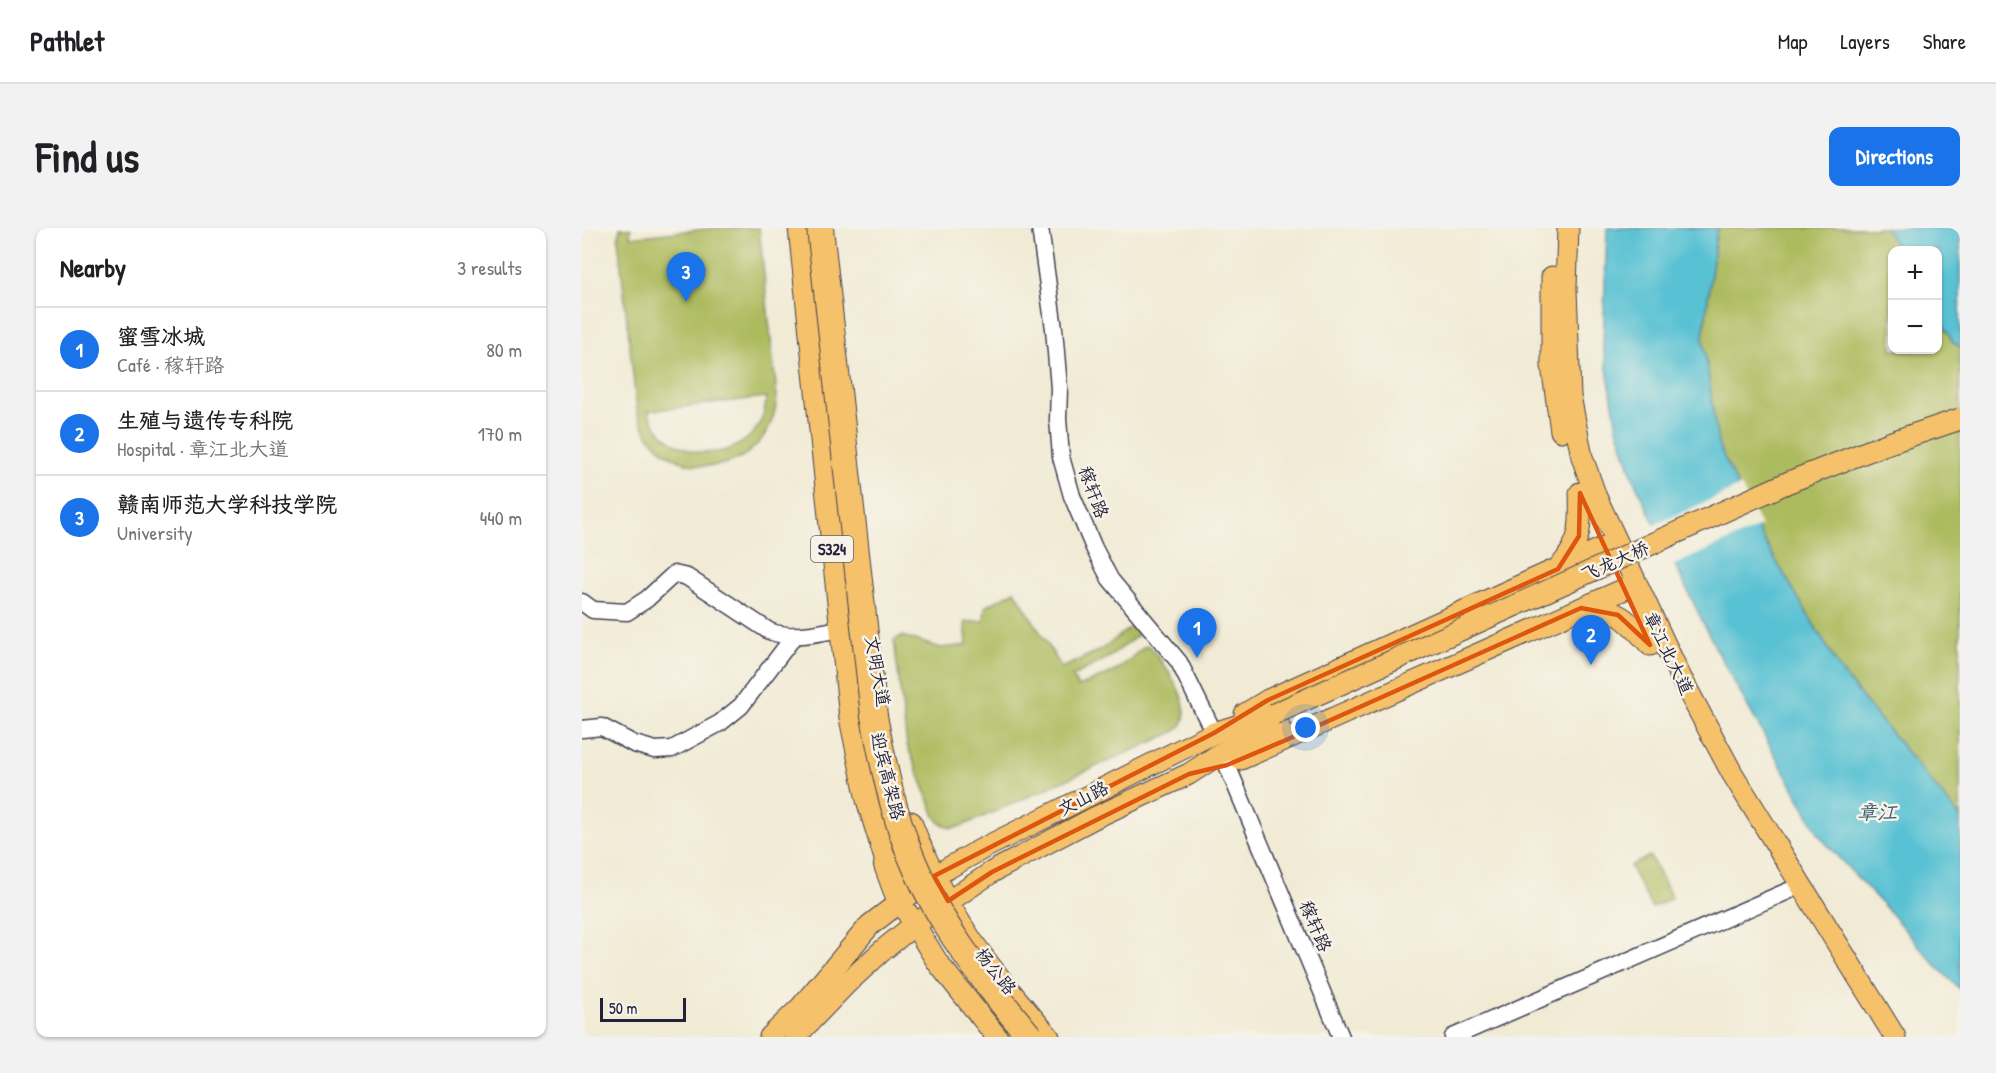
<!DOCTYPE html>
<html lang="en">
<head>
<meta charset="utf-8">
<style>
	body { margin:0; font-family:"Patrick Hand","LXGW WenKai TC",sans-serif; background:#f2f2f2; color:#202124 }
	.controls { position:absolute; right:18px; top:18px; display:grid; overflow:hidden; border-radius:12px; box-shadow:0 2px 4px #0004 }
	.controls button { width:54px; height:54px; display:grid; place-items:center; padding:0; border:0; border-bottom:2px solid #e0e0e0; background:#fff; color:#202124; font:30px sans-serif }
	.scale { position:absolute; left:18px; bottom:15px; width:86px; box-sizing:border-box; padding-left:6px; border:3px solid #22223b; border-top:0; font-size:16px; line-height:21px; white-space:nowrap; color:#22223b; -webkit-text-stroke:4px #f7f3e8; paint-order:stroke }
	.you { position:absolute; left:724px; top:500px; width:21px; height:21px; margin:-15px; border:4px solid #fff; border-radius:50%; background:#1a73e8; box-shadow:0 0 0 9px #1a73e833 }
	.badge { display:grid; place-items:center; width:39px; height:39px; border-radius:50%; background:#1a73e8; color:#fff; font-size:20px; font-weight:700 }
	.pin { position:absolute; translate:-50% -50px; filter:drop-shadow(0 2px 3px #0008) }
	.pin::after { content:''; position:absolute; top:32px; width:21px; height:18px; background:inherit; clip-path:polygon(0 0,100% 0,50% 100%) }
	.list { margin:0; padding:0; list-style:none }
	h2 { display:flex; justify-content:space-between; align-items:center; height:78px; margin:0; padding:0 24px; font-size:26px }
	h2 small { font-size:20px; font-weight:400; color:#757577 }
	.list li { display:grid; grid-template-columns:39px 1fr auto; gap:18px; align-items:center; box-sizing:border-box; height:84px; padding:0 24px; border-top:2px solid #e0e0e0 }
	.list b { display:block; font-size:22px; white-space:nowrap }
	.list p { margin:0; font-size:20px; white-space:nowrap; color:#757577 }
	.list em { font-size:20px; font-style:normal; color:#757577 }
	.map { position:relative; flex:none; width:1378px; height:809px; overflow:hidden; border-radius:12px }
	header { display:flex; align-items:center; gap:36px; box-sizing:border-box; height:84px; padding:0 30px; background:#fff; border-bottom:2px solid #e0e0e0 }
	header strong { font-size:28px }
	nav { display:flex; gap:33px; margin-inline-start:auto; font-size:21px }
	.intro { display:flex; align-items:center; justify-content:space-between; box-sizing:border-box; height:144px; padding:0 36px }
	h1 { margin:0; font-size:42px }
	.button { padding:15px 27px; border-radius:12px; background:#1a73e8; color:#fff; font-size:21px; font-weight:700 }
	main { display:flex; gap:36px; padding:0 36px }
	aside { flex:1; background:#fff; border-radius:12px; box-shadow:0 2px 4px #0004 }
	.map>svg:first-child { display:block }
	.green { fill:#adbb5e; stroke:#686e4c; stroke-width:1.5; fill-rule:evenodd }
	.water { fill:#58c1d3; stroke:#3d7287; stroke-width:1.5 }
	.pier { fill:#f1ebd5 }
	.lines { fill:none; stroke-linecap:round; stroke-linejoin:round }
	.minor-casing { stroke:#414052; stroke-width:19 }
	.major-casing { stroke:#414052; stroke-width:23 }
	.highway-casing { stroke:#414052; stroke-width:28 }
	.minor { stroke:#fff; stroke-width:16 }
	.major { stroke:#f5c16b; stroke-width:21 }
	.highway { stroke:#f5c16b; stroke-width:26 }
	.major-bridge-casing { stroke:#414052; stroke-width:23; stroke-linecap:butt }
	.highway-bridge-casing { stroke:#414052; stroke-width:28; stroke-linecap:butt }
	.major-bridge { stroke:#f5c16b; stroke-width:21 }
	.highway-bridge { stroke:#f5c16b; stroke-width:26 }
	.marked { fill:none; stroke:#de560e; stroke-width:4.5; stroke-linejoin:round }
	.labels { text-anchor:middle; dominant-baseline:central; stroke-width:5; stroke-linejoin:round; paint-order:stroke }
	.shield { fill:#f7f3e8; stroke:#62616f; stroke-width:1.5 }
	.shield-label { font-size:16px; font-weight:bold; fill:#22223b }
	.street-label { font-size:18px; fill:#22223b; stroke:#f7f3e8 }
	.water-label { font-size:20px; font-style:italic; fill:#355a70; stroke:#f7f3e8 }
</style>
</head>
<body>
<header>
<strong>Pathlet</strong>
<nav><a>Map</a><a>Layers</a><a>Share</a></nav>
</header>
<div class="intro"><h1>Find us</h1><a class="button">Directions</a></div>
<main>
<aside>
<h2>Nearby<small>3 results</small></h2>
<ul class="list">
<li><span class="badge">1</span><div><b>蜜雪冰城</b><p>Café · 稼轩路</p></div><em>80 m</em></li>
<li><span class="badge">2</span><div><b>生殖与遗传专科院</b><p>Hospital · 章江北大道</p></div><em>170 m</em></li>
<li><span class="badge">3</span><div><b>赣南师范大学科技学院</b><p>University</p></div><em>440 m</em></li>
</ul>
</aside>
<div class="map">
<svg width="1378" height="809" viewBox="0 0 1378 809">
	<rect width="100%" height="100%" fill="#f7f3e8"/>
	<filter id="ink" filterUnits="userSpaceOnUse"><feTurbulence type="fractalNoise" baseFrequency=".0167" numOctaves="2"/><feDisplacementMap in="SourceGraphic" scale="12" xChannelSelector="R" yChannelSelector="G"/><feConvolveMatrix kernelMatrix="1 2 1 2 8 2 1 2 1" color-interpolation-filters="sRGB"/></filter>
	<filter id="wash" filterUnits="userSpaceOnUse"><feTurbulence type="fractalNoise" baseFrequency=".008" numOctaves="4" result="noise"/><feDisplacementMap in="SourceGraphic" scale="24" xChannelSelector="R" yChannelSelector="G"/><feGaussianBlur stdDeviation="1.35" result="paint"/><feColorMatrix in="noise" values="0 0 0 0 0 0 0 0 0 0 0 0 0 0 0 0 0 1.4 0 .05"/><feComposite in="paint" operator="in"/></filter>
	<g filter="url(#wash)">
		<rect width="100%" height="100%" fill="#f1ebd5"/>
		<g class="green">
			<path d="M 38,0 L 49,0 L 48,9 L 134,0 L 177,0 L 195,168 C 189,253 80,264 55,183 L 36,11 ZM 184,169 C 183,233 92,247 66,183 Z"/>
			<path d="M 1135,0 L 1303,0 L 1316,22 L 1310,22 L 1310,122 L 1356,122 L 1356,88 L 1371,114 L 1378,119 L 1378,589 L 1261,446 L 1180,309 L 1136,216 L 1121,110 Z"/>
			<path d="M 433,363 L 480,440 L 520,421 L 550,398 L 556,407 L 529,428 L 491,448 L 496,459 L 535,442 L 562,419 L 567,417 C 581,435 622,486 592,504 L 380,598 L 369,600 L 358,595 L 353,588 L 325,517 L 312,412 L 320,408 L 359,420 L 385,417 L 383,394 L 402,393 L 403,379 Z"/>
			<path d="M 1068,628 L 1090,670 L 1070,680 L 1048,638 Z"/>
		</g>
		<g class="water">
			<path d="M 1025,0 L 1135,0 L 1121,110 L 1136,216 L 1180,309 L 1261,446 L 1378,589 L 1378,761 C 1350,736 1328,707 1304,680 C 1282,656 1259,634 1238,608 L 1135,423 L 1061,272 L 1051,250 L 1035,200 L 1021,117 Z"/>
			<path d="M 1303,0 L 1378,0 L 1378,119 L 1371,114 L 1356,88 L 1356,22 L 1316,22 Z"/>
		</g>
		<path class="pier" d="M 1159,258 L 1179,298 L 1090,338 L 1070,298 Z"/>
	</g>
	<g filter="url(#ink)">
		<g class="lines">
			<g class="minor-casing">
				<g id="minor">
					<path d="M 458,0 L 472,101 L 477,160 L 476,191 L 479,229 L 490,268 L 512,320 L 528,351 L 597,434 L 632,505"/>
					<path d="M 0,374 L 11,382 L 45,384 L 65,371 L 92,346 L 105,349 L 187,403 C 210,412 235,405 258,401"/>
					<path d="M 0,501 L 20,499 L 52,516 L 73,522 L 90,521 L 138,495 L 159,478 L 213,407"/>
					<path d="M 645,537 L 759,809"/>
					<path d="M 871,809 L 1206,663"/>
				</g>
			</g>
			<g class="major-casing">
				<g id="major">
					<path d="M 217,0 L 268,490 L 285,572 L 305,637"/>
					<path d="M 986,0 L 984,61 L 988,168 L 1000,229 L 1014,269 L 1098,448 L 1150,545 L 1313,809"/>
					<path d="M 970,49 L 970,138 L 979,203"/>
					<path d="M 977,340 C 1000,314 999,297 998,265"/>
					<path d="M 1000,380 C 1034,378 1047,393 1068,417"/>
					<path d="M 663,486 L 686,472 L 1034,314"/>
					<path d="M 659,531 L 1054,356"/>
					<path d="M 329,594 C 347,641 370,686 400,727 C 421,756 444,782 467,809"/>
					<path d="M 326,686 L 356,735 L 415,809"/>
					<path d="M 188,809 L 219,779 L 288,697 L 352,648 L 400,621 L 632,505 L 692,486"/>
					<path d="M 213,809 L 264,756 L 301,722 L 332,697 L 410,644 L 512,590 L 607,546 L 639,525 L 697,498"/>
				</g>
			</g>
			<g class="highway-casing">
				<path id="highway" d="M 305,637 L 318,672"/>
			</g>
			<use href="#minor" class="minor"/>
			<use href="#major" class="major"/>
			<use href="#highway" class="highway"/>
			<g class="major-bridge-casing">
				<path id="major-bridge" d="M 692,486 L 1207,254 L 1307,215 L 1378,191"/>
			</g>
			<g class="highway-bridge-casing">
				<path id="highway-bridge" d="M 238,0 L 292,488 C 301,535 310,581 328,626 C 355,694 402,753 448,809"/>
			</g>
			<use href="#major-bridge" class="major-bridge"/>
			<use href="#highway-bridge" class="highway-bridge"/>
		</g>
	</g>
	<path class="marked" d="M 998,265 L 1068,417 L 1036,387 L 999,380 L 704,512 L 645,537 L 607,546 L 410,644 L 366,673 L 352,648 L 632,505 L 686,472 L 976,341 L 997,308 Z"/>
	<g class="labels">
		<rect class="shield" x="229" y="308" width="42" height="26" rx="4.5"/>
		<g class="shield-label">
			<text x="250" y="321">S324</text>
		</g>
		<g class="street-label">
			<text transform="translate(512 264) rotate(70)">稼轩路</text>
			<text transform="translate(1033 333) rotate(-24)">飞龙大桥</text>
			<text transform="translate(1087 425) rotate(64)">章江北大道</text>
			<text transform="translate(296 443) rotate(80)">文明大道</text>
			<text transform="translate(306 548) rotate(76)">迎宾高架路</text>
			<text transform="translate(501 570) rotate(-27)">文山路</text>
			<text transform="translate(734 698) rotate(67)">稼轩路</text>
			<text transform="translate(414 743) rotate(52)">杨公路</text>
		</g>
		<g class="water-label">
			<text x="1295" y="583">章江</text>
		</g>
	</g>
</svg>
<div class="controls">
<button>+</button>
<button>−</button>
</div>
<div class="scale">50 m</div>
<div class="you"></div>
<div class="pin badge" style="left:615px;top:430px">1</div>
<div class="pin badge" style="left:1009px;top:437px">2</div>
<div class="pin badge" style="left:104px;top:74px">3</div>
</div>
</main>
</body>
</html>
